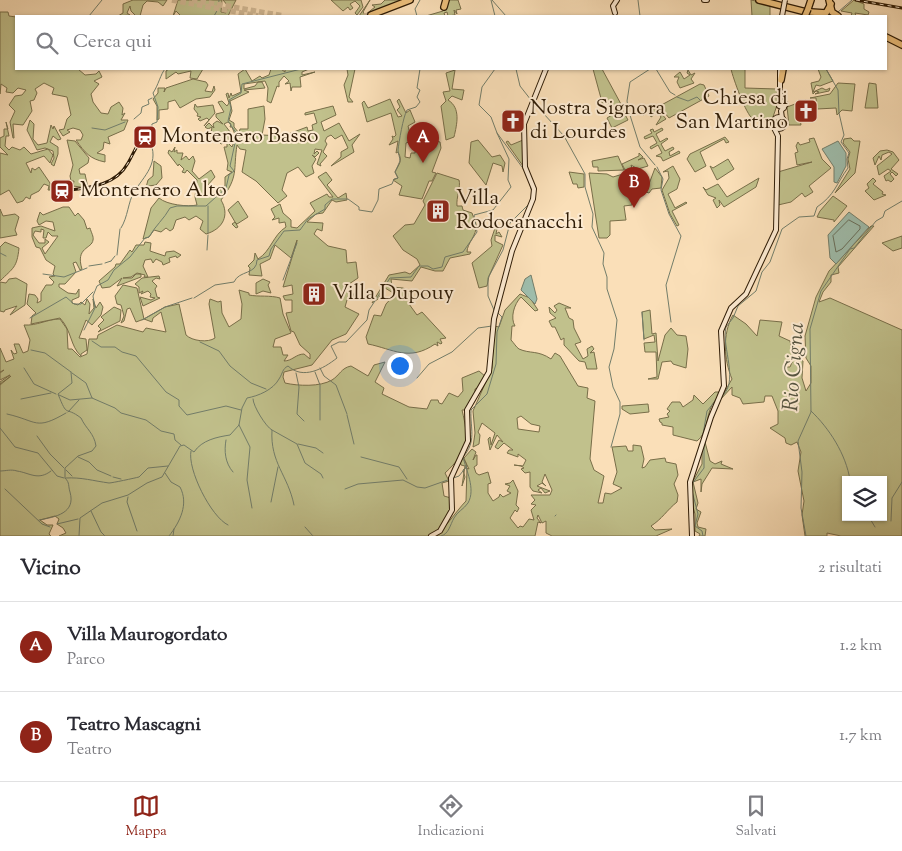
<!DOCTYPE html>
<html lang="it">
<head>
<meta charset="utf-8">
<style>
	body { margin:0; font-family:"Sorts Mill Goudy",serif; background:#f7f7f7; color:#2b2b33 }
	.controls { position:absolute; right:15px; bottom:15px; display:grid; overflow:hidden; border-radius:0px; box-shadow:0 1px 4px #0004 }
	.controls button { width:45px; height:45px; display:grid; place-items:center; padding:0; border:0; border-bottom:1px solid #e1e1e2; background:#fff; color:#2b2b33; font:25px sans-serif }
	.you { position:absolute; left:399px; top:365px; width:18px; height:18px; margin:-12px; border:4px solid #fff; border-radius:50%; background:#1a73e8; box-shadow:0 0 0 8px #1a73e833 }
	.badge { display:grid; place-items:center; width:32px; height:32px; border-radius:50%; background:#8f2418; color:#fff; font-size:16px; font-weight:700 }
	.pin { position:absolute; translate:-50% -41px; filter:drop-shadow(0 1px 2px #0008) }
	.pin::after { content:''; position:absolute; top:26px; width:18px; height:15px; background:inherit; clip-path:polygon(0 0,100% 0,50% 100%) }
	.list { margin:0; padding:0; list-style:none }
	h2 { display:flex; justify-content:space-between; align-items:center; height:65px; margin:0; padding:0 20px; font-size:21px }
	h2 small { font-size:16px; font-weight:400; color:#7c7c81 }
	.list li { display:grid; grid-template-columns:32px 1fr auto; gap:15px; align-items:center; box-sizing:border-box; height:90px; padding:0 20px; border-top:1px solid #e1e1e2 }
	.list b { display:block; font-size:19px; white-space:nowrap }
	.list p { margin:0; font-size:16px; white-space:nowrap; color:#7c7c81 }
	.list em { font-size:16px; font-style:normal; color:#7c7c81 }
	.icon { flex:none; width:28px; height:28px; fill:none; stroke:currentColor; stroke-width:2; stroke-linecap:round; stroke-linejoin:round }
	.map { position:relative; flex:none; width:902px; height:536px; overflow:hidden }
	.search { position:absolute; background:#fff; box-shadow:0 1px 4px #0004; left:15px; right:15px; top:15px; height:55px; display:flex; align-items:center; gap:12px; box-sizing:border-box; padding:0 18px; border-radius:0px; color:#7c7c81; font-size:19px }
	.sheet { height:245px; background:#fff }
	nav { display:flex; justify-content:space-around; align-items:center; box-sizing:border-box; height:70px; border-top:1px solid #e1e1e2; background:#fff; font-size:14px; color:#7c7c81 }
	nav a { display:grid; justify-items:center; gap:2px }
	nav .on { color:#8f2418 }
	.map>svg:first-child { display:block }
	.green { fill:#c1c18c; stroke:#786e49; fill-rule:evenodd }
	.water { fill:#9ebdac; stroke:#727d6a }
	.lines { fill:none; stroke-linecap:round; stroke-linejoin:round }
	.shore { stroke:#666c59; stroke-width:1 }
	.stream { stroke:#727d6a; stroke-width:1 }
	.trunk-tunnel { stroke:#d1b894; stroke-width:5.5; stroke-dasharray:5.5 3; stroke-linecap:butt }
	.secondary-casing { stroke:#2f1c06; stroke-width:6 }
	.trunk-casing { stroke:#2f1c06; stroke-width:8 }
	.secondary { stroke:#fcead1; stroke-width:4 }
	.trunk { stroke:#edc07c; stroke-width:5.5 }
	.rail-casing { stroke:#2f1c06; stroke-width:3 }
	.rail { stroke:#fcead1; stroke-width:1; stroke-dasharray:4; stroke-linecap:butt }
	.secondary-bridge-casing { stroke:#2f1c06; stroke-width:6; stroke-linecap:butt }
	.trunk-bridge-casing { stroke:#2f1c06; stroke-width:8; stroke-linecap:butt }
	.secondary-bridge { stroke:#fcead1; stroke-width:4 }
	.trunk-bridge { stroke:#edc07c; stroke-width:5.5 }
	.labels { text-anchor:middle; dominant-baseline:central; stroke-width:4; stroke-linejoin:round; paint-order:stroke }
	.poi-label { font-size:21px; fill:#2f1c06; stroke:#fcead1; text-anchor:start }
	.water-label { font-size:22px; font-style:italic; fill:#565440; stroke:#fcead1 }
</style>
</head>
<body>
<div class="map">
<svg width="902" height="536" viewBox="0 0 902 536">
	<rect width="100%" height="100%" fill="#fadfb8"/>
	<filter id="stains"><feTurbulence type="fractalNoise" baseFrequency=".004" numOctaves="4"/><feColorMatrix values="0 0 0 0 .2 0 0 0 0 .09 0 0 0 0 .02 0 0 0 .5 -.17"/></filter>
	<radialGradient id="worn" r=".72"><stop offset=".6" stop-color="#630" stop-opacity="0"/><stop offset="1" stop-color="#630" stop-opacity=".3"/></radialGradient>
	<g class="green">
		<path d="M 133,0 L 167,0 L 163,6 L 158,2 L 147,1 L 143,5 L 140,16 L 136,16 L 131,11 L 130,6 L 127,13 L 130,15 L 118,16 L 123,13 L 123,4 Z"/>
		<path d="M 178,0 L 222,0 L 221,12 L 226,13 L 228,6 L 223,0 L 236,0 L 228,16 L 181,16 L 176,11 L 173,16 Z"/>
		<path d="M 331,0 L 361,0 L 363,7 L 357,15 L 355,13 L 360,6 L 355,1 L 350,4 L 353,8 L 350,10 L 348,7 L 343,11 Z"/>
		<path d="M 370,0 L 363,12 L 365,15 L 375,7 L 372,5 L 381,4 L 385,0 L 405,0 L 374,16 L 359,16 Z"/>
		<path d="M 447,0 L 458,0 L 461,9 L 456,10 L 457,14 L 454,10 L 455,15 L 448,16 L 447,12 L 444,13 L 445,16 L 426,16 L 443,11 Z"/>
		<path d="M 751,0 L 770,4 L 770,16 L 752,16 Z"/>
		<path d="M 854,0 L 864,4 L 864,9 L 869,12 L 868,15 L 855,13 L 856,16 L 851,16 L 852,13 L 841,11 Z"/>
		<path d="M 0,12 L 8,12 L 9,16 L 16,17 L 16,69 L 78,69 L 85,75 L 96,74 L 99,71 L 102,77 L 94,81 L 99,84 L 91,94 L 93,102 L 101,113 L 108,114 L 111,107 L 119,102 L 123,108 L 122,115 L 125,113 L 121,120 L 128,120 L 124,130 L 108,137 L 110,144 L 104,142 L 103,149 L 97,153 L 105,155 L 105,162 C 90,159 85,153 76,140 L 81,140 L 83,135 L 80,130 L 73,128 L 67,130 L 70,132 L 63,136 L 59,130 L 64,129 L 67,119 L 71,115 L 67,97 L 52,94 L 54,88 L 44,83 L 35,89 L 37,93 L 34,100 L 30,101 L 32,111 L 23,125 L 13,124 L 14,138 L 13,138 L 10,122 L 15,111 L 9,105 L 15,96 L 22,95 L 26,90 L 18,88 L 13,93 L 6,92 L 7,88 L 1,84 L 0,94 Z"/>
		<path d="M 169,69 L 203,69 L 197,79 L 190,78 L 191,71 L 178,74 L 176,72 L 166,79 L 166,71 Z"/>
		<path d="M 245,69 L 252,81 L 260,76 L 262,78 L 269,75 L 271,69 L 281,69 L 285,72 L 285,69 L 309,69 L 302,72 L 302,75 L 315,72 L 300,77 L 301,87 L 292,87 L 291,91 L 290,83 L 285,84 L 289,81 L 284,76 L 279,82 L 279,87 L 277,86 L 271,103 L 267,101 L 268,88 L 265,81 L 244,84 L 244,89 L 255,86 L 258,82 L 262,82 L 265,88 L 244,90 L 249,92 L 230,101 L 232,111 L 229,120 L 234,123 L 234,127 L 239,133 L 240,129 L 248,129 L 248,109 L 264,106 L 265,119 L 262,135 L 283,136 L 307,127 L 308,131 L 313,130 L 312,125 L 317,123 L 314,113 L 305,115 L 305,113 L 333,106 L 336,115 L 321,122 L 324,131 L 339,123 L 349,141 L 360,134 L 352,145 L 354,152 L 331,166 L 341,157 L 341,152 L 348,148 L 342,135 L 335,139 L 331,135 L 327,137 L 325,141 L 327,144 L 323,152 L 327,156 L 320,164 L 321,166 L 317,164 L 322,150 L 315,149 L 314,154 L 317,151 L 319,153 L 315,157 L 312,155 L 316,159 L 312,166 L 314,173 L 306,177 L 298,167 L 287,173 L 282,190 L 287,196 L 278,203 L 256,181 L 242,172 L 246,150 L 240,149 L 237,145 C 233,171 239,176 221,200 C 230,215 223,229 206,234 L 200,229 L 203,221 L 196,216 L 189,220 L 185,217 L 176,220 L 173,229 L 170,231 L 166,228 L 161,232 L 154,230 L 149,237 L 143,239 L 151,208 L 159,198 C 167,205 188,207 197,205 L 195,197 L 197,180 L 187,170 L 185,173 L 182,172 L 184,169 L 179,164 L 178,166 L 168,153 L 169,150 L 172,152 L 175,147 L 174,152 L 177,150 L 177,153 L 183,153 L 181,160 L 186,156 L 189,160 L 193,156 L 195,161 L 192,171 L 199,179 L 211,170 L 215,177 L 206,187 L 214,195 L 218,194 L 221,188 L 225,186 L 225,177 L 232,172 L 227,170 L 228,163 L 224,147 L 227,147 L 227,142 L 232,147 L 236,137 L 232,127 L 230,127 L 231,124 L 228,122 L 224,124 L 234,137 L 229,136 L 229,141 L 221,144 L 211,133 L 212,127 L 208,129 L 205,127 L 209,123 L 214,128 L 213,124 L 217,121 L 223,124 L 216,117 L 216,114 L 224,112 L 218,102 L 222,101 L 227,106 L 229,103 L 226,94 L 228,93 L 229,98 L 231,93 L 232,96 L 241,92 L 238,74 Z"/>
		<path d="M 347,69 L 355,69 L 349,97 L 353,102 L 348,102 L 344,85 L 348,75 Z"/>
		<path d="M 593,69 L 602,69 L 622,106 L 605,113 Z"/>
		<path d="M 731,69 L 745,69 L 745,88 L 777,89 L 777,105 L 772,120 C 767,122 758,122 753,119 C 746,115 733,78 731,69 Z"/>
		<path d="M 818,69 L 826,69 L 833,81 L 820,86 L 816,85 L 813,92 L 822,88 L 826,90 L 830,88 L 829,91 L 815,94 L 819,92 L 816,91 L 813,94 L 811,83 L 819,81 L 821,77 Z"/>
		<path d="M 455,70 L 452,89 L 464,90 L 462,100 L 452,96 L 448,100 C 461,108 457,124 454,137 L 446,140 L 441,106 L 446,101 L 443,92 L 450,91 L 446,73 Z"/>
		<path d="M 688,70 L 691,75 L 695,73 L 691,79 L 694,83 L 680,88 L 677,82 L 679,77 L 674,77 L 680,72 L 684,79 L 690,75 L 687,73 Z"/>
		<path d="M 193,79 L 206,82 L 208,85 L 205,91 L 212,92 L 214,86 L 215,90 L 210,97 L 196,99 L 180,108 L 175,100 L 168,102 L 168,109 L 159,110 L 159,119 L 157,120 L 157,106 L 153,99 L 158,93 L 158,88 L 165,88 L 164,92 L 166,88 Z"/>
		<path d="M 838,83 L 855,84 L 852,111 L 842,110 L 837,115 L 836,108 L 817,109 L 816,98 L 810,98 L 830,94 Z"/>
		<path d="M 869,83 L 876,84 L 878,108 L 865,108 Z"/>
		<path d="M 700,84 L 704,85 L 709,96 L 669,118 L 664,112 L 661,113 L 666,119 L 656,125 L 661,117 L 658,112 L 651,117 L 649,112 L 643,115 Z"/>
		<path d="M 390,99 L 398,117 L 402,116 L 397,110 L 400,107 L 397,101 L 399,99 L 406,113 L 410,110 L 415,122 L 408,126 L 410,134 L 414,135 L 410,136 L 409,142 L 406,143 L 405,157 L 410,158 L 411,153 L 415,153 L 417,136 L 440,142 L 441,148 L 432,172 L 436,173 L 432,181 L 429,181 L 422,199 L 399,195 L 402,186 L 393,180 L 398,178 L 395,172 C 399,164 403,161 398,152 L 396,153 L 398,141 L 389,145 L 393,139 L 392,136 L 394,137 L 396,135 L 391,113 L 367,122 L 362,103 L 364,101 L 368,108 Z"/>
		<path d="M 806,100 L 807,104 L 801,107 L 802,110 L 801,106 L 799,108 L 803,113 L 808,113 L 808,118 L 800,119 L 801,125 L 789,125 L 787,107 Z"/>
		<path d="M 195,104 L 197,107 L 213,105 L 215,113 L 204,126 L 209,120 L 207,118 L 200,121 L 198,119 L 201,117 L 197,116 L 198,114 L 194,109 Z"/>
		<path d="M 622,109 L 628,120 L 612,128 L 607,118 Z"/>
		<path d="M 30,120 L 34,124 L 33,139 L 38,145 L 47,143 L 51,125 L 53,129 L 54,126 L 61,139 L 58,140 L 53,136 L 50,142 L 58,147 L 58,154 L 54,166 L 51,164 L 54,158 L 53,151 L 45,148 L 37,150 L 27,130 Z"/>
		<path d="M 6,122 L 9,136 L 6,136 L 5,146 L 9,150 L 12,147 L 20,150 L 24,147 L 31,154 L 48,149 L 53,155 L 50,163 L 44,156 L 26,163 L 31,173 L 32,168 L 35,170 L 39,167 L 50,183 L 50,190 L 48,190 L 49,186 L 44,184 L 39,191 L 31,195 L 30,199 L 26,197 L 23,201 L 17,203 L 9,190 L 0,195 L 0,153 L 8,155 L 0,147 L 0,138 L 4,136 L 4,129 L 8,129 Z"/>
		<path d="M 662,128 L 663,130 L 656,134 L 660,142 L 667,138 L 668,139 L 661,144 L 665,151 L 673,147 L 674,149 L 669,152 L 670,156 L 679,151 L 680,153 L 663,161 L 661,157 L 656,156 L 662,153 L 658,145 L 651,149 L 650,147 L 657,143 L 653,136 L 645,139 L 644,137 L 652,133 L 650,130 L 653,129 L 654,132 Z"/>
		<path d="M 725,137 L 729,142 L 726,143 L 724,139 L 700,152 L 706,166 L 695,172 L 687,159 L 690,154 Z"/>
		<path d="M 814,138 L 822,159 L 831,168 L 809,186 L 813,192 L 805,197 L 802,193 L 791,202 L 778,205 L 778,172 L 812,162 L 797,165 L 795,153 L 798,152 L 796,146 L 798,142 L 800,145 L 810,142 L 809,139 Z"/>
		<path d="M 851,138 L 854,141 L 860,141 L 855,173 L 835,193 L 850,169 L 848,159 L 850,152 L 843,143 L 844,139 Z"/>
		<path d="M 67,140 L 75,141 L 89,158 L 88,163 L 79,169 L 80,174 L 85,174 L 88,188 L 73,186 L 74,181 L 71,181 L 70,176 L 73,165 Z"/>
		<path d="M 478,140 L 492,157 L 500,155 L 505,163 L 503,172 L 502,166 L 493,163 L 486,185 L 469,163 L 471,142 Z"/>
		<path d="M 523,140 L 523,166 L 506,142 L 508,141 L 511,145 Z"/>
		<path d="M 887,150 L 893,152 L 899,160 L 891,169 L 898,174 L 896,176 L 892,172 L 890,174 L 894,179 L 891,182 L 888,180 L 886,181 L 884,176 L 891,171 L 888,169 L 879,175 L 877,166 L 892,154 L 889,152 L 882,155 L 881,160 L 879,156 L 875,165 L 873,158 L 880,151 Z"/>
		<path d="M 639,153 L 643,157 L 638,160 L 644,158 L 648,166 L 638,169 L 631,165 L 632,168 L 625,170 L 622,164 L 639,156 Z"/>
		<path d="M 618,156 L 624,170 L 598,171 L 598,167 L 593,167 L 592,161 Z"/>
		<path d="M 728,159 L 734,169 L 717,180 L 710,166 L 713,168 Z"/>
		<path d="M 154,161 L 161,166 L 162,178 L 156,185 L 148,186 L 145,191 L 148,180 L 153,176 Z"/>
		<path d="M 673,166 L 680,179 L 677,189 L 668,194 L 675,208 L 686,202 L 687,203 L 672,211 L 679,225 L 677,226 L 670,214 L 662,190 L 669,178 L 668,171 L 663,172 Z"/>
		<path d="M 655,168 L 662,177 L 661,188 L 652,189 L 649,193 L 646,192 Z"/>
		<path d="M 326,172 L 332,180 L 327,185 L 338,198 L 346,193 L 347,200 L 336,202 L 332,200 L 323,213 L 316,214 L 307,222 L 323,223 L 322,231 L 317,229 L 314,234 L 328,246 L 346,250 L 347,263 L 356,262 L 358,278 L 349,284 L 355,298 L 347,300 L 345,307 L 359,314 L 346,334 L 332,340 L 312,365 L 284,372 L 283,377 L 285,383 C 298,386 320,387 332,380 C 340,375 341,368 351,366 L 368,376 L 374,365 L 385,362 L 375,382 L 384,388 L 382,394 L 409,407 L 427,409 L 431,400 L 438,400 L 439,403 L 442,404 L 449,393 L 458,397 L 463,391 L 462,378 L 479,371 L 486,377 L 480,387 L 475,389 L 475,395 L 467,410 L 462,410 C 469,439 469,451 445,473 L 449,481 L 442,483 L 444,496 L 451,498 L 449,514 L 440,530 L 429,536 L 59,536 L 66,533 L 63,528 L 57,524 L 59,519 L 55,516 L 40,520 L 47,525 L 53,525 L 49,534 L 51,536 L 0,536 L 0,385 L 11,376 L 0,384 L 0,382 L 10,375 L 0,380 L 0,373 L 4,370 L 0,372 L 0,348 L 6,362 L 14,359 L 11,350 L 14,354 L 17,353 L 14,344 L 19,344 L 23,353 L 28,351 L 30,340 L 24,325 C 37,326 47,319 60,319 L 67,329 L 68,349 L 72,349 L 80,357 L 87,354 L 89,339 L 97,339 L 98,335 L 117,325 L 143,332 L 146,328 L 166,332 L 161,312 L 153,318 L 152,322 L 144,319 L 136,322 L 130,308 L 127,309 L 124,321 L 121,323 L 124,316 L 121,305 L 117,304 L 115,296 L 123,285 L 137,288 L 144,319 L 165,307 L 179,304 L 186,335 C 192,341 208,343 215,338 L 209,304 L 210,299 L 218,302 L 221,301 L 222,313 L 229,327 L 241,319 L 242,304 L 239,290 L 249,293 L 249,295 C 259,297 270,295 280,298 L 283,314 L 291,333 L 275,339 L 273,347 L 281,347 L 283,355 L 288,355 L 284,361 C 292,361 296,354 304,354 L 310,359 L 310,354 L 300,345 L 294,332 L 291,331 L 286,313 L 292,312 L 292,300 L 285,300 L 283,296 L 293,294 L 292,285 L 283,287 L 297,241 L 297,240 L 291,258 L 275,245 L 270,259 L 260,264 L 262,276 L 249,275 L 250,268 L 248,266 L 254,260 L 255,253 L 258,259 C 271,251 273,235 286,227 L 285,222 L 279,223 L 279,218 L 272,220 L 275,217 L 271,209 L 280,204 L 283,213 L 291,220 L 291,227 L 297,228 L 315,211 L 310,203 L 327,194 L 329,197 L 333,197 L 318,177 Z"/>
		<path d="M 569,172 L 584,174 L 584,187 L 578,188 L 577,184 L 573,184 Z"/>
		<path d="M 437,173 L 459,180 C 461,186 456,198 457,206 L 462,206 L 463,210 L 472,213 C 473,217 476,221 476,225 C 477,236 467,243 467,252 L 471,252 L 470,254 L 450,258 L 443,271 L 435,271 L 421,267 L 412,281 L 391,279 L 392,287 L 403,288 L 412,293 L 409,304 L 417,315 L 422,312 L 446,338 L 440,339 L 442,343 L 441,344 L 437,342 L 438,346 L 435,344 C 409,362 393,349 368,344 L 366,337 L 374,315 L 381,316 L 386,304 L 395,294 L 385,288 L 378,299 L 372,303 L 389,275 L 405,272 L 410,274 L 420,265 L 417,259 L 403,250 L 393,236 L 405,225 L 414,224 L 425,205 L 423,201 Z"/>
		<path d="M 589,173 L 607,174 L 613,177 L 623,174 C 624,185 632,195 632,205 L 624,206 L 626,220 L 610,221 L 610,235 L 607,238 L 599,238 Z"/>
		<path d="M 759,178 L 756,187 L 724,207 L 719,200 L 720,205 L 717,208 L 713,200 L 716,198 L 708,195 L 703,187 L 706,190 L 718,184 L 727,197 Z"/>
		<path d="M 873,178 L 876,181 L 873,184 L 883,192 L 882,194 L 886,195 L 874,200 L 865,191 L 869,188 L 867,184 Z"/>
		<path d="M 833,196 L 847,206 L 834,222 L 834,220 L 817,217 L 820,211 Z"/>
		<path d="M 238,201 L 248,217 L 237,224 L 235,222 L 238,227 L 236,228 L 232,224 L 235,222 L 228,210 Z"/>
		<path d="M 63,207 L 69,207 L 75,216 L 78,213 L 84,220 L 87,229 L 90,228 C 91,232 94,237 93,240 C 92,249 75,247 82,269 L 80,270 L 76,262 L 73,263 L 76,272 L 65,284 L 59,284 L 59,287 L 68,293 L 76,294 L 79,289 L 79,297 L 72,300 L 72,303 L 78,305 L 81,302 L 85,305 L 87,299 L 90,304 L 89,314 L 94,308 L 93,299 L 96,308 L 100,302 L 103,307 L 101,315 L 92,325 L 86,320 L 79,338 L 86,339 L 87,350 L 81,354 L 81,356 C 70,346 72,331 60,318 L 31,324 L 32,316 L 36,313 L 27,304 L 29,294 L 35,295 L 38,299 L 37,303 L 41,301 L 41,293 L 46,285 L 52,285 L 54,282 L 49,277 L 55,276 L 53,274 L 55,266 L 46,260 L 40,248 L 36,247 L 32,237 L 32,228 L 41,226 L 55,231 L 53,222 L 46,221 L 39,225 L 37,221 L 40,212 L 43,215 ZM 41,229 L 44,230 L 43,238 L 46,238 L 48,232 L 52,236 L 58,236 L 45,254 L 42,248 L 49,242 L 45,239 L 45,243 L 39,243 L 33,235 L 35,231 L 41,232 Z"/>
		<path d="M 0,209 L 3,216 L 15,214 L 19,217 L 15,230 L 17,235 L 0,238 Z"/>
		<path d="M 871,226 L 874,226 L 838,267 L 839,273 L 831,275 L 831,282 L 823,292 L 819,302 L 830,298 L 902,330 L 902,536 L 841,536 L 827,533 L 827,536 L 805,536 L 802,515 L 804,501 L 798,471 L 801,452 L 797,442 L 791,445 L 786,443 L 785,438 L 770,428 L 778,424 L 778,411 L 772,396 L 765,396 L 764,402 L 743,404 L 740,398 L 732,395 L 732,387 L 720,400 L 732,379 C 724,360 722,334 733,315 L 746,324 L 757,336 L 760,320 L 782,322 L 779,336 L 790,341 L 793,356 L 785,367 L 790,367 L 794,358 L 797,358 L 795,363 L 797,364 L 800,359 L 803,361 L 802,378 L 806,391 L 811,383 L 811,366 L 806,358 L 805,336 L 816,297 L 829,271 ZM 846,480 L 883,480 L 883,517 L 846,517 Z"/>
		<path d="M 495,228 L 497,229 L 496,234 L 499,232 L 502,237 L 495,235 L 495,241 L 503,245 L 489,276 L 487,286 L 479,288 L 472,263 L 492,246 L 491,240 Z"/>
		<path d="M 902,236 L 902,248 L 893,251 L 882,243 Z"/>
		<path d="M 5,242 L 19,248 C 17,268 13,268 0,281 L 0,247 Z"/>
		<path d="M 145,242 L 151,243 L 150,251 L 165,256 L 166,252 L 174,251 L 181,255 L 177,258 L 176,256 L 169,258 L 170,262 L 163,265 L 162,262 L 156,259 L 153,263 L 151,259 L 145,260 L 143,266 L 148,277 L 144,277 L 145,275 L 137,273 L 131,277 L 123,278 L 132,278 L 136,274 L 141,274 L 141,277 L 117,286 L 122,278 L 110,287 L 102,288 L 99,281 L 115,267 L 116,264 L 120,264 L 130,250 L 132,252 L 136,245 L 144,245 Z"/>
		<path d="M 159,276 L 160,279 L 156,278 L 152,281 L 157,286 L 155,289 L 157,297 L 160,298 L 143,306 L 140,297 L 151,300 L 155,298 L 150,297 L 151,294 L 148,291 L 141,294 L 143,291 L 139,293 L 139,287 L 135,284 L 142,278 Z"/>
		<path d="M 16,278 L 27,284 L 25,305 L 10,315 L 17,306 L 5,310 L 4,312 L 0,311 L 0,282 L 6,283 L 9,279 Z"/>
		<path d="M 263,279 L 270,282 L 268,285 L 271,293 L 263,291 L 256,294 L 256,283 Z"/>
		<path d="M 520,294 L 530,298 L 538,310 L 535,311 L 521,297 C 514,304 510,318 515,326 L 512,326 L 511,340 C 514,343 516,347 519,349 C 530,354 538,350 551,359 L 555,353 L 560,356 L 578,386 L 588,388 L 587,398 L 595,401 L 590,459 L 594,470 L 604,476 L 598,503 L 603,503 L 605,493 L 611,494 L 622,488 L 613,484 L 617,472 L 612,447 L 626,446 L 628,451 L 633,451 L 633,445 L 641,446 L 644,459 L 642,468 L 645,467 L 650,460 L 665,458 L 666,462 L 676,464 L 678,475 L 674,484 L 678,495 L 677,502 C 667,510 662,519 651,526 L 655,530 L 672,529 L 656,536 L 552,536 L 546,533 L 546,521 L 542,523 L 538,515 L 537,518 L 541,523 L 538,522 L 535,536 L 433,536 C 444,531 456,511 466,501 L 467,468 L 469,469 L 466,463 L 467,467 L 463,470 L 465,477 L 462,486 L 465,466 L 461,465 L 460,461 L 463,458 L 466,463 L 464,458 L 472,449 L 476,452 L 473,460 L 476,455 L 477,455 L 477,465 L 474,467 L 476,473 L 479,475 L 488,472 L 491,483 L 488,484 L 488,493 L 493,501 L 499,497 L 500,494 L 503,497 L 511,493 L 507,491 L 510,486 L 505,484 L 510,483 L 513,480 L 518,491 L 516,505 L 519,508 L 517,512 L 515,510 L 510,518 L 518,528 L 520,526 L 523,527 L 529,519 L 534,520 L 531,510 L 536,505 L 531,504 L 535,500 L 531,495 L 550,495 L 552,490 L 545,474 L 542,482 L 546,486 L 542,483 L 537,486 L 550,491 L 545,493 L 541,488 L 538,490 L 542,493 L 533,491 L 530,487 L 530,472 L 525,473 L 521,469 L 524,468 L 521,466 L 514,465 L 523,466 L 526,460 L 518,454 L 518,457 L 507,453 L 509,450 L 513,450 L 504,443 L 498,449 L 495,447 L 499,440 L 503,442 L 497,435 L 490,450 L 488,439 L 490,437 L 491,445 L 495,433 L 482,423 L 478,432 L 480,435 L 479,444 L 473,447 L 475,433 L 473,411 L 492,368 L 494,326 L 499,327 L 505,310 ZM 521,416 L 531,424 L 540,426 L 539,432 L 518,429 L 517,418 Z"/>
		<path d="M 559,303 L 571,308 L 565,308 L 569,318 L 573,320 L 574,328 L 581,342 L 575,344 L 583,359 L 588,356 L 587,349 L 592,346 L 594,349 L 590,353 L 594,352 L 597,369 L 587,369 L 585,362 L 579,361 L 564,345 L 564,338 L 561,340 L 555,327 L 552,327 L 549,321 L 556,318 L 550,313 L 549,307 L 555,313 L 557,310 L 554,306 Z"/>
		<path d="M 114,307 L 121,310 L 120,321 L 98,332 L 101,329 L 98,326 L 104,320 L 101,317 Z"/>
		<path d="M 650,310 L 652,334 L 656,333 L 658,361 L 665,335 L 671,328 L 677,335 L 686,336 L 688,349 L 686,368 L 673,364 L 671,361 L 662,362 L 658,379 L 648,379 L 657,377 L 656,352 L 645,352 L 644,343 L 655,342 L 654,335 L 644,339 L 642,312 Z"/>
		<path d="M 715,392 L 721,392 C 719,397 715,400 712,405 C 706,416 708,433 697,441 L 673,435 L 673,427 L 662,425 L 662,423 L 660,422 L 659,419 L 669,417 L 667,414 L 670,411 L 667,409 L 672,402 L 680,402 L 683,407 L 693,400 L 694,395 L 703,404 Z"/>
		<path d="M 648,404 L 649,412 L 630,414 L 622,409 L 622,406 Z"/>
		<path d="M 705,442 L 710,461 L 715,464 L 722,461 L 721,464 L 733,469 L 712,468 L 702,484 L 701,492 L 701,479 L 693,482 L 698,503 L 696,509 L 701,512 L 697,523 L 698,527 L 706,529 L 705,536 L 699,536 L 700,534 L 695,531 L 695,514 L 693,507 L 692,483 L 702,464 L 702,448 Z"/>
	</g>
	<g class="water">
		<path d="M 838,141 L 846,153 L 846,166 L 837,183 L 834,182 L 834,167 L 822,149 Z"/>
		<path d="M 849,212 L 869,227 L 836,264 L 830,258 L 828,235 Z"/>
		<path d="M 531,275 L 537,299 L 535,304 L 521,290 L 525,279 Z"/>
	</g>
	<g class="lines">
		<path class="shore" d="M 849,220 L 860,226 L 860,229 L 842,249 L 836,252 L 833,236 Z"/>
		<g class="stream">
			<path d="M 491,0 L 495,16"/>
			<path d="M 492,0 L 506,16"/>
			<path d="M 638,0 L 640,16"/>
			<path d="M 838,12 L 852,0"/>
			<path d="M 89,16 L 102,0"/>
			<path d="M 214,16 L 218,9 L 219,0"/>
			<path d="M 417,16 L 415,9 L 420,0"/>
			<path d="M 495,69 L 482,87 L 479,105 L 491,117 L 497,133 L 525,171"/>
			<path d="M 516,69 L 520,86 L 531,100"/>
			<path d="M 650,69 L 630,82 L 627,101 L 629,112 L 640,147 L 655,165"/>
			<path d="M 656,69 L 670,92 L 675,95"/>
			<path d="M 677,97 L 688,101 L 697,97 L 700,100"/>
			<path d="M 533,102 L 564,136 L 585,174 L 585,187 L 593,214 L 592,227 L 604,253 L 603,264 L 607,277 L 607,289 L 617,320 L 614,349 L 609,367 L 613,387 L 620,402 L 620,414 L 611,447"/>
			<path d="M 134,119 L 141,113 L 142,107 L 149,104 L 148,100 L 152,98"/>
			<path d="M 92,128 L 105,130 L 125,122"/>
			<path d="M 151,131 L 152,124 L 157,122 L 158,107 L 153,93 C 158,86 161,73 165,69"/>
			<path d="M 657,167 L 663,179 L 661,190 L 669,214 L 681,236 L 666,285 L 671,322"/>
			<path d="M 530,184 L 532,193"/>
			<path d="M 121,228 C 128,217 128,202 134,192 C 144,176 161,162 149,140"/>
			<path d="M 208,233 L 208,206"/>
			<path d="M 207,250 L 208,235"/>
			<path d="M 0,253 L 6,256"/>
			<path d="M 117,255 L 120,229"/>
			<path d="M 111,261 L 115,256"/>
			<path d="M 105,263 L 111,261"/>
			<path d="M 89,266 L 102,264"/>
			<path d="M 43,274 L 64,277 L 87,268"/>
			<path d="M 283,280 L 297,243"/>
			<path d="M 194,298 L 215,285 L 234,282 C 239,270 257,275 257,260 L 269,256 L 271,249 L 284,231 L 300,230 L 308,219 L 325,209 L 325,205 L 332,199 L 348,199 L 359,207 L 359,210 L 372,212 L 378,200 L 379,189 L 392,184 L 394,179 L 398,178 L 395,172 L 400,161 C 400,157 398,154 398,150 C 399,142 403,117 407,110 L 416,107 L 420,102 L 417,97 L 420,90 L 417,88 L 420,69"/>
			<path d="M 494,310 L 488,296 L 488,278 L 503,250 L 510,223 L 529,204"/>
			<path d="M 642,312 L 644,340"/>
			<path d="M 30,318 L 66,297 L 74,304 L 81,304 L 93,292"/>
			<path d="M 142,320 L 165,307 L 192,298"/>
			<path d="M 84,330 L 95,308 L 93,296 L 97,286 L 108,280 L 114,270 L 130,257 L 145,238 L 149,237 C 155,226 164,219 170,208 L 177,206 L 206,206 L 226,188 L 229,175 L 234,171 L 230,166 L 237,134 L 228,121 L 231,108 L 229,100 L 241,93 L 242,84 L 301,69"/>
			<path d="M 92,341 L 101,347 L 115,347 L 122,352 L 136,356 L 166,392 L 179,400 L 179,406 L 187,415 L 226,406 L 241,410"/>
			<path d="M 200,342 L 219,351 L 230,366 L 251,383 L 266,389"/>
			<path d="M 31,350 L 45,353 L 71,372"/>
			<path d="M 24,368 L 34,384 L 56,394"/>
			<path d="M 320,368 L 324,376 L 336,385 L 347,414"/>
			<path d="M 315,372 L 320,385 L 320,420"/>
			<path d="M 72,373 L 86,383 L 92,398 L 115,408 L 121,413 L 146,420 L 161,431 L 174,434 L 175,440 L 181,445"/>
			<path d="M 296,373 L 299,387 L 297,414 L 304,421"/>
			<path d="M 417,378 L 429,364 L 452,352 L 478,328 L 492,326"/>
			<path d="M 59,395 L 70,400 L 92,398"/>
			<path d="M 720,398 C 741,383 721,348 726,327 L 733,318 L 738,306 L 756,291 L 762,272 L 770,262 L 782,229 L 799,217 L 814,216 L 817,207 C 835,195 836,184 848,168 L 847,159 L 849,153 L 841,142 L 844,135 L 839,113 L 838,90 L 826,69"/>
			<path d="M 21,399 L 51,393"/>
			<path d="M 253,399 C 253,406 266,427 272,430 C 270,463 288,475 294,505"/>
			<path d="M 811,411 C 829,428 846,454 850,480"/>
			<path d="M 68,412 L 79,400"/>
			<path d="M 7,414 C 38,421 35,431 66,413"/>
			<path d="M 347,415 L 354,444"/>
			<path d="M 239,425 L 250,447 L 247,480 L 252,508"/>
			<path d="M 0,428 L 15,447 L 38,453 L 57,476 L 64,478"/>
			<path d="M 272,430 L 297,444 L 305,463 L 321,474 L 323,478"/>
			<path d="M 37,436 L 50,454 L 64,468"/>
			<path d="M 226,440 C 224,451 225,463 233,472"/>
			<path d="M 702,440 L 707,411 L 717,399"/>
			<path d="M 298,444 L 316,448 L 323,453"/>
			<path d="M 191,451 C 187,469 211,517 228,525"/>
			<path d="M 78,457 L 89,462 L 97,470 L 111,476"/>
			<path d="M 361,457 L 399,467 L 407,479"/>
			<path d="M 66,470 L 72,476"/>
			<path d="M 0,471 C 6,471 11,469 17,471 C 30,473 38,481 51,471"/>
			<path d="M 165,473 L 171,482 L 180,487 C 189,504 180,522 169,536"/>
			<path d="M 113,477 L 121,479"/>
			<path d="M 66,478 C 81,477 94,481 109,483 C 112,483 135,478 139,477 L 148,468 L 168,466"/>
			<path d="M 692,484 L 704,468 L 704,446"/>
			<path d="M 5,489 L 42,524 L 50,527"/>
			<path d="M 345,489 L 358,484 L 403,480 L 417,487 L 425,488 L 459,476 L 467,466"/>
			<path d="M 692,491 L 698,514 L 695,526 L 702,531 L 703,536"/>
			<path d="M 128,497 L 127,502 L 137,531"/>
			<path d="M 271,502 L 278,467"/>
			<path d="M 91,511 L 101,532 L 105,536"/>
			<path d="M 555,516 L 556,515"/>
			<path d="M 869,517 L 875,527"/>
			<path d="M 39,520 C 56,517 76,513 70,492 C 68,486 70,483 65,478 L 65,468 L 78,456 L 92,451 L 96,446 C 94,433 86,429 81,418 C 64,405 68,419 58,394 L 72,383 L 71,372"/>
			<path d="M 891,521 L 892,498 L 902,482"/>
			<path d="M 57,524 L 78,519"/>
			<path d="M 305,527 L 313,536"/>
			<path d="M 79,536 L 80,518 L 102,503 L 128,495 L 147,483 L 162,477 L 180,446 L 184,445 L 194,452 C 202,440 217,437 230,435 L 239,425 L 242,408 L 247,398 C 258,396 273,390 279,379 C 283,373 282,369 288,366 C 303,380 323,369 337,358 L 331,346 L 339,342 L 346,342 L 367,320 L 369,310 L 390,278 L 411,277 L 419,266 L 428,266 L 433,269 L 442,267 L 445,257 L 463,252 L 477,232 L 474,215 L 493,210 L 511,187 L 508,180 L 509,159 L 497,133"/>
			<path d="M 173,536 L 174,529"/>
			<path d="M 441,536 C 449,534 450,525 454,518 C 457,512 464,509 468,503 C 476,489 466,470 463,457 C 477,441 470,429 471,410 L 487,394 L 496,364 L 497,332 L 502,317 L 497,312"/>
			<path d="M 806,536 L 801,508 L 802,472 L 798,441 L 811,412 L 810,329 L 821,291 L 850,249 L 854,248 L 876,221 L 883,217 L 885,211 L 902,201"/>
		</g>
		<g class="trunk-tunnel">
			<path d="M 172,0 L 258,16"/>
			<path d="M 192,0 L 284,16"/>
			<path d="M 364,16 L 371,15"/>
		</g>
		<g class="secondary-casing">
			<g id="secondary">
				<path d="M 704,0 L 707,0"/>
				<path d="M 615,13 L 613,6 L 617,0"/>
				<path d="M 780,69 L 780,101"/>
				<circle cx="779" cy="123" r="6"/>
				<path d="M 782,118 L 781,111 L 786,104 L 780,101 L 779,106 L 784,108"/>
				<path d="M 431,536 L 440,531 L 452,510 L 451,478 L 468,441 L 467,410 L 489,372 L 494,319 L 512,251 L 533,199 L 534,189 L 525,167 L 524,124 L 546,69"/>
				<path d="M 692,536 L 690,482 L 711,417 L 724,386 L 721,331 L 731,308 L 746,294 L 776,230 L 778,136 L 774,128"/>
			</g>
		</g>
		<g class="trunk-casing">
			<g id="trunk">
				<path d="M 759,0 L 806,12"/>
				<path d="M 829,0 L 832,12 L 838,16"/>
				<path d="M 444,7 L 446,0"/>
				<path d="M 808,9 L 811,0"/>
				<path d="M 811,12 L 826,13 L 831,4"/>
				<path d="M 371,15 L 410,0"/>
				<path d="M 886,37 L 902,45"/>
				<path d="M 781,80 L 783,69"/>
			</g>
		</g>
		<use href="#secondary" class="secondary"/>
		<use href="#trunk" class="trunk"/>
		<g class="rail-casing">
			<g id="rail">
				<path d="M 856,0 L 902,8"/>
				<path d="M 62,191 C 86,188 115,187 128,163 C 134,153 136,144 145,137"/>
			</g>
		</g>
		<use href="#rail" class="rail"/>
		<g class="secondary-bridge-casing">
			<path id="secondary-bridge" d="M 782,16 L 785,0"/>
		</g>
		<g class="trunk-bridge-casing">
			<path id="trunk-bridge" d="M 805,16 L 808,9"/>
		</g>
		<use href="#secondary-bridge" class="secondary-bridge"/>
		<use href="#trunk-bridge" class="trunk-bridge"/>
	</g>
	<defs>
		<g id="church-square" transform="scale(1.25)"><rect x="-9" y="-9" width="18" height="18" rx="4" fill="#8f2418" stroke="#fcead1"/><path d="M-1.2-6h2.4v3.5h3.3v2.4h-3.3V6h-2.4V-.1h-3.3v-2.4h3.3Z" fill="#fff"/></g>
		<g id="station-square" transform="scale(1.25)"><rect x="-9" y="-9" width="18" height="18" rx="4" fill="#8f2418" stroke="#fcead1"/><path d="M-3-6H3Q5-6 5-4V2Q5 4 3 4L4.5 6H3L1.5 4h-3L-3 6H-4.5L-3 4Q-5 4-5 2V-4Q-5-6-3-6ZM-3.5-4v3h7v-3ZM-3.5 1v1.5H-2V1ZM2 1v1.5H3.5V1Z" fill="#fff"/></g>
		<g id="building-square" transform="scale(1.25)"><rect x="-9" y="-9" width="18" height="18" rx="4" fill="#8f2418" stroke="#fcead1"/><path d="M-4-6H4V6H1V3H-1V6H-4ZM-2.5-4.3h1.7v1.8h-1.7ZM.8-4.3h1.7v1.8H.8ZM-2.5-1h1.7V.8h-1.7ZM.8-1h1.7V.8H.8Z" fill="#fff"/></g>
	</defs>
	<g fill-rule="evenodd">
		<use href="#church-square" x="806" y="111"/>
		<use href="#church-square" x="513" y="121"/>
		<use href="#station-square" x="145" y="137"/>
		<use href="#station-square" x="62" y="191"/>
		<use href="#building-square" x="438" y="211"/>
		<use href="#building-square" x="314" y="294"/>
	</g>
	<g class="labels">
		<g class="poi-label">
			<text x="788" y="99" text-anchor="end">Chiesa di<tspan x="788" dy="24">San Martino</tspan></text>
			<text x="530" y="109">Nostra Signora<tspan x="530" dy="24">di Lourdes</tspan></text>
			<text x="162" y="137">Montenero Basso</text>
			<text x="80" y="191">Montenero Alto</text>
			<text x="456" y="199">Villa<tspan x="456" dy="24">Rodocanacchi</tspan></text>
			<text x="332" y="294">Villa Dupouy</text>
		</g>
		<g class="water-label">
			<text transform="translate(795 367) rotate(-86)">Rio Cigna</text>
		</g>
	</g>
	<rect width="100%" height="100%" filter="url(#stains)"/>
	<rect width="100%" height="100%" fill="url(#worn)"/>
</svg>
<div class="controls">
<button><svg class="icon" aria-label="layers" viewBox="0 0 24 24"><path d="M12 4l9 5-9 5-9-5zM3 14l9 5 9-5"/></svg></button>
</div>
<div class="you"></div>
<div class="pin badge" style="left:423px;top:163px">A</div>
<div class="pin badge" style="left:634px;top:208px">B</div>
<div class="search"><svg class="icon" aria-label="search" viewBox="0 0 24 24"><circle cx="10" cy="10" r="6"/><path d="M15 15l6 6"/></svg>Cerca qui</div>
</div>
<section class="sheet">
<h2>Vicino<small>2 risultati</small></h2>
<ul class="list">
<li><span class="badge">A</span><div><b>Villa Maurogordato</b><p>Parco</p></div><em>1.2 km</em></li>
<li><span class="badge">B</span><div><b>Teatro Mascagni</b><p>Teatro</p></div><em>1.7 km</em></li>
</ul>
</section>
<nav>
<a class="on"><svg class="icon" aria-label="map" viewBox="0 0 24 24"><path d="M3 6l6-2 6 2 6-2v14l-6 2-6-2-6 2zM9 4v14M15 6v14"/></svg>Mappa</a>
<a><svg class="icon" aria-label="directions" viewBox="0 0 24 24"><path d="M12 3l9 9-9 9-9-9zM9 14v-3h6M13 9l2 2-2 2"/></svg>Indicazioni</a>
<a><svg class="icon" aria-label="saved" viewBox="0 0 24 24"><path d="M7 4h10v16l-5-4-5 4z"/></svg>Salvati</a>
</nav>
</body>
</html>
